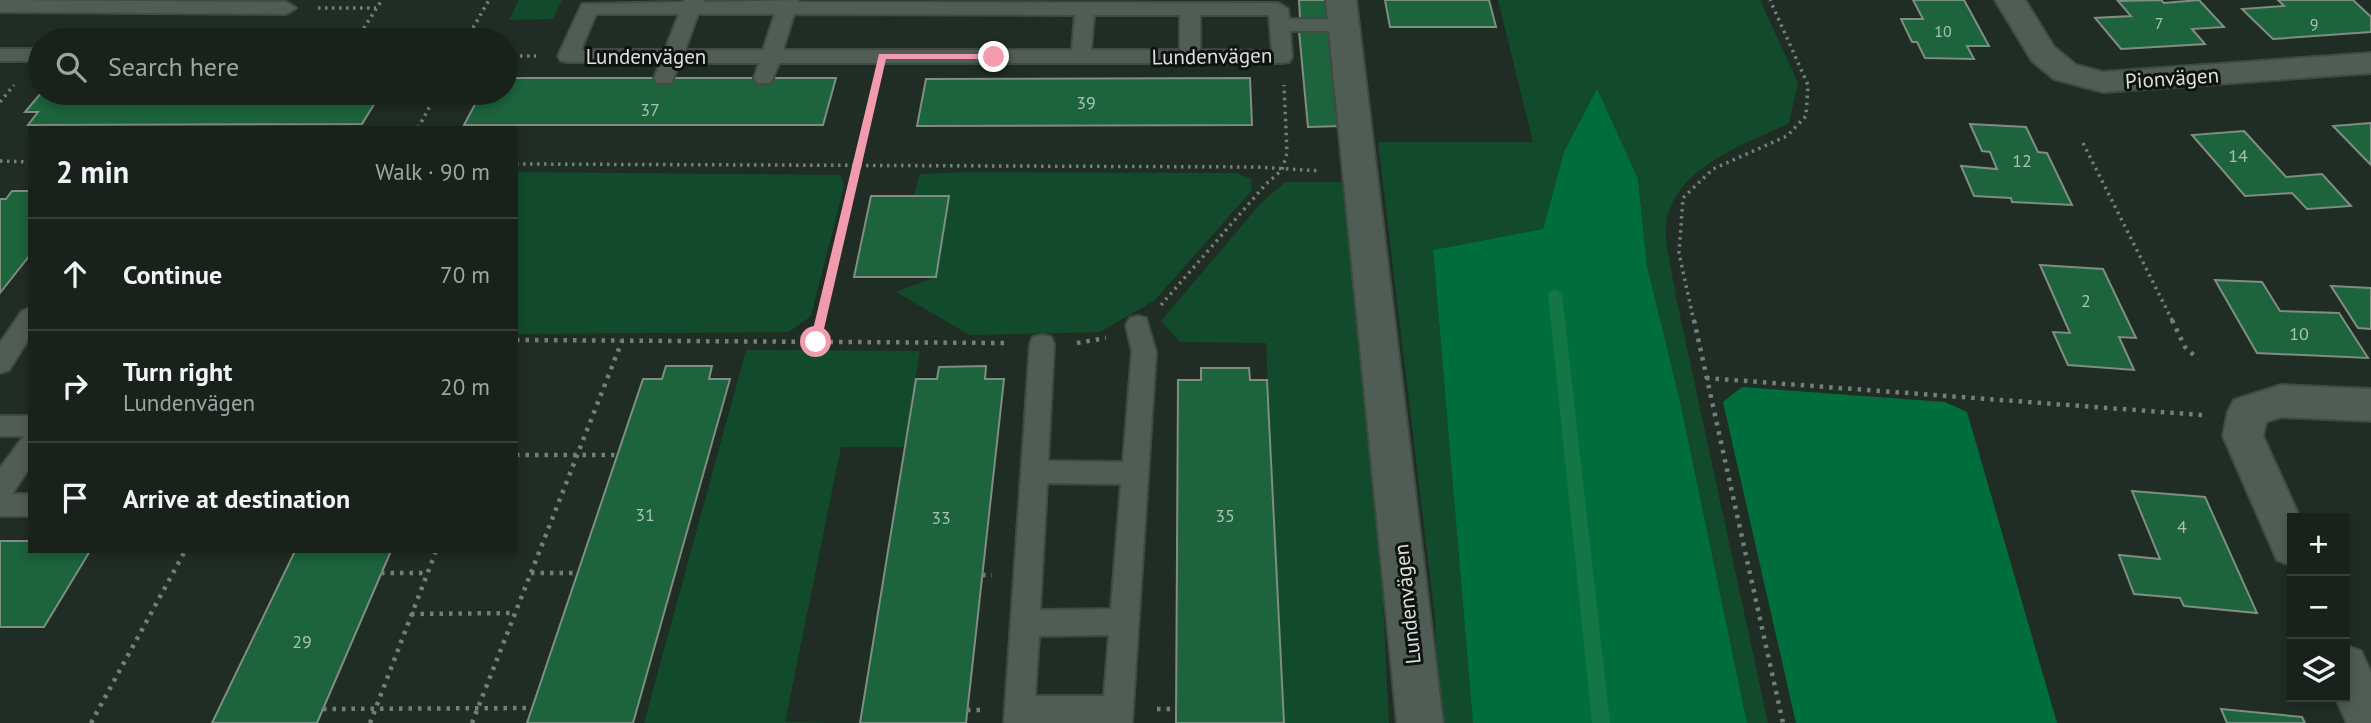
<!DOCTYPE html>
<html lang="en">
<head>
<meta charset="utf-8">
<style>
	body { margin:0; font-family:"PT Sans",sans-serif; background:#212a24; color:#f1f3f6 }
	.controls { position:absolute; right:21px; bottom:21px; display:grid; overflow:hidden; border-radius:0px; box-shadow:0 4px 10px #0003 }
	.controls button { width:63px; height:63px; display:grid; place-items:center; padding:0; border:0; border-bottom:2px solid #363f3a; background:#18221b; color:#f1f3f6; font:35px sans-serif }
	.stop { position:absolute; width:21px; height:21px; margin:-16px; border:5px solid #f29aae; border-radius:50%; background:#fff }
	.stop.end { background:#f29aae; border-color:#fff; box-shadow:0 2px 7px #0008 }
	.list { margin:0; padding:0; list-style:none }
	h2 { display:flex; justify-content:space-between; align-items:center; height:91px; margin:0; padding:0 28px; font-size:30px }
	h2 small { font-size:23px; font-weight:400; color:#9fa4a3 }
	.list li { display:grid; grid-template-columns:46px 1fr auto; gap:21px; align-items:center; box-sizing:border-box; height:112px; padding:0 28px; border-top:2px solid #363f3a }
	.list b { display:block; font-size:26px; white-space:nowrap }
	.list p { margin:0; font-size:23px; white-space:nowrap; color:#9fa4a3 }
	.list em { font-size:23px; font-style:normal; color:#9fa4a3 }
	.icon { flex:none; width:38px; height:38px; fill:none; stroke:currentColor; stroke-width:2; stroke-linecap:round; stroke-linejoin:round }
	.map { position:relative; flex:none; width:2371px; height:723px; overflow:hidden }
	.search { position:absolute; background:#18221b; box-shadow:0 4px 10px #0003; left:28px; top:28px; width:490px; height:77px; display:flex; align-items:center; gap:18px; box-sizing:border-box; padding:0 24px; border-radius:38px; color:#9fa4a3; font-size:26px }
	.panel { position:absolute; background:#18221b; box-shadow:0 4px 10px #0003; left:28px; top:126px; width:490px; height:427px; border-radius:0px }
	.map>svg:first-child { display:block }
	.green { fill:#124b2c }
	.forest { fill:#006e3c }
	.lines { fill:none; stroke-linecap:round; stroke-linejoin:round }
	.stream { fill:#137644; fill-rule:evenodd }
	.building { fill:#1d633c; stroke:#7f8d83; stroke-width:2 }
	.lane-casing { stroke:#3f4a43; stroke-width:4 }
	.street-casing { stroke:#3f4a43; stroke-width:4 }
	.path-far1 { stroke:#757f78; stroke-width:3.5; stroke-dasharray:2.5 4.5; stroke-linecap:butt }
	.path { stroke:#757f78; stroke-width:4.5; stroke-dasharray:3.5 6; stroke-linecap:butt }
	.lane { fill:#505d54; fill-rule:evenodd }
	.street { fill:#505d54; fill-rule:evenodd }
	.route { fill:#f29aae }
	.labels { text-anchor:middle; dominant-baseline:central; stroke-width:6; stroke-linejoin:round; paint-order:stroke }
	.far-number-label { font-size:16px; fill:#aac2b3 }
	.number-label { font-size:18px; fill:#aac2b3 }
	.street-label { font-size:21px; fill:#d9e1db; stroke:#0e1310 }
</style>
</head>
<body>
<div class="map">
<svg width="2371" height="723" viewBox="0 0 2371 723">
	<rect width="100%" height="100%" fill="#202d24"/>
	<g class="green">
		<path d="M 519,0 L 562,0 L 553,19 L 509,20 Z"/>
		<path d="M 1498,0 L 1760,0 L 1798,83 L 1789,123 C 1745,145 1671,168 1666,227 C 1665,249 1673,275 1676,297 L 1768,723 L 1747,723 L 1680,401 L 1647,266 L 1638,179 L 1564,152 L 1543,229 L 1433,250 L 1473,723 L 1438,723 L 1435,618 L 1378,142 L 1533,142 Z"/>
		<path d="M 516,172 L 841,175 L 844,186 L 811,316 L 789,332 L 516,334 Z"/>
		<path d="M 970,172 L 1237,173 L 1251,179 L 1252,190 L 1155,300 L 1100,332 L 970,335 L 896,292 L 936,277 L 949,196 L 914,196 L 920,174 Z"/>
		<path d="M 1285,182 L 1342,182 L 1379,520 L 1389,723 L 1284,723 L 1266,343 L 1180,342 L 1161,321 L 1261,203 Z"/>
		<path d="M 746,350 L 920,351 L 904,447 L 841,447 L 785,722 L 856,723 L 644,723 Z"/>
	</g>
	<g class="forest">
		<path d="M 1597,89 L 1638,179 L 1647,266 L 1680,401 L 1747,723 L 1473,723 L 1433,250 L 1543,229 L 1564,152 Z"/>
		<path d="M 1742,387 L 1945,402 L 1967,412 L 2057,723 L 1796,723 L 1723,402 Z"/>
	</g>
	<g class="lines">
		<path class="stream" d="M 1555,289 L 1562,294 L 1610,723 L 1592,723 L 1548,294 Z"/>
	</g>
	<g class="building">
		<path d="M 1299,0 L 1328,0 L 1330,18 L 1300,18 Z"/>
		<path d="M 1385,0 L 1489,0 L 1496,27 L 1390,27 Z"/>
		<path d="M 1913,0 L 1964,0 L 1989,46 L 1967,46 L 1974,59 L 1925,58 L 1917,42 L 1912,42 L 1901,19 L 1923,19 Z"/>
		<path d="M 2161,0 L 2164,3 L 2199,0 L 2224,27 L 2192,29 L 2205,44 L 2121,49 L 2095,18 L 2131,16 L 2118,1 Z"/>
		<path d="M 2278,0 L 2353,0 L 2371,17 L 2371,32 L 2273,39 L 2242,9 L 2284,6 Z"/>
		<path d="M 1299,31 L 1330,31 L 1342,126 L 1308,127 Z"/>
		<path d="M 506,78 L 836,78 L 823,125 L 464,125 L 481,93 L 506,93 Z"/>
		<path d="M 1250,78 L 1252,125 L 917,126 L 926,79 Z"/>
		<path d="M 41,93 L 381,93 L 362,124 L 28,125 L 38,112 L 25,112 Z"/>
		<path d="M 2371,123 L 2371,165 L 2333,126 Z"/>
		<path d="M 1970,124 L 2026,127 L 2038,152 L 2047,153 L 2072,205 L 2012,202 L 2011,198 L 1974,196 L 1961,166 L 1997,169 L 1990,152 L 1982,151 Z"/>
		<path d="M 2244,131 L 2286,177 L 2322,174 L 2351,206 L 2307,209 L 2292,193 L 2245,196 L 2192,135 Z"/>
		<path d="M 12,191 L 30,191 L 30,255 L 0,293 L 0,199 L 6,199 Z"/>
		<path d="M 871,196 L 949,196 L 936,277 L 854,277 Z"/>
		<path d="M 2040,265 L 2103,269 L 2136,338 L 2119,337 L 2134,370 L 2068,365 L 2053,332 L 2070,333 Z"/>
		<path d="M 2215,280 L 2262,282 L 2280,311 L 2339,313 L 2368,358 L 2257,353 Z"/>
		<path d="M 2331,286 L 2371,288 L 2371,329 L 2358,328 Z"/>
		<path d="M 666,366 L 712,366 L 709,379 L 730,379 L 633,723 L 527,723 L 643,379 L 662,379 Z"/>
		<path d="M 986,366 L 985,379 L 1004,379 L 966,723 L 860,723 L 916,379 L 937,379 L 939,367 Z"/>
		<path d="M 1201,368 L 1249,368 L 1250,380 L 1267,380 L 1284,723 L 1176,723 L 1178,380 L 1201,380 Z"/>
		<path d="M 2132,491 L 2205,497 L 2257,613 L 2184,606 L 2180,598 L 2134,594 L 2119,555 L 2160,559 Z"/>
		<path d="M 0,541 L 30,541 L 30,551 L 90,551 L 44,627 L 0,627 Z"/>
		<path d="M 295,551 L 391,551 L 317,723 L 212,723 Z"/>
		<path d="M 2221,709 L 2302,717 L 2305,723 L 2227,723 Z"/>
	</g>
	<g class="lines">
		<g class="lane-casing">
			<g id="lane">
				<path d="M 0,0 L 286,2 L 296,8 L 286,14 L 0,12 Z"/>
				<path d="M 684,0 L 704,0 L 703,2 L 799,0 L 798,2 L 1278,3 L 1288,9 L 1289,19 L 1344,19 L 1351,21 L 1354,25 L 1351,29 L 1344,31 L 1290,31 L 1292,57 L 1289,62 L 1282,63 L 779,63 L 771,83 L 757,83 L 754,78 L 759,63 L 680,63 L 671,83 L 657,83 L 654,78 L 660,63 L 568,62 L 561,61 L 558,56 L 582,4 L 684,2 ZM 596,14 L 679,14 L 665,50 L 581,50 ZM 698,14 L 775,14 L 763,50 L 685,50 ZM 794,14 L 1075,15 L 1072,50 L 783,50 ZM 1094,15 L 1180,15 L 1180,50 L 1091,50 ZM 1200,15 L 1269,15 L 1272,51 L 1200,50 Z"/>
				<rect x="0" y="49" width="40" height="12"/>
				<path d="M 30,308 L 30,337 L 9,370 L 0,373 L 0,343 L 22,311 Z"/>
				<path d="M 1138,316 L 1146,318 L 1156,352 L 1132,723 L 1004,723 L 1030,344 L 1033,337 L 1042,335 L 1051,337 L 1054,344 L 1048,461 L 1123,462 L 1132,352 L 1126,325 L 1130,318 ZM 1047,483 L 1121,484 L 1111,609 L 1040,610 ZM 1109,635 L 1104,696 L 1035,696 L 1039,636 Z"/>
				<path d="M 0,416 L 30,416 L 30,467 L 12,494 L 30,494 L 30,516 L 0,516 L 0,468 L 24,436 L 0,436 Z"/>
			</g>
		</g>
		<g class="street-casing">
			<g id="street">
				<path d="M 1326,0 L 1356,0 L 1443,723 L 1397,723 Z"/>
				<path d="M 1995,0 L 2025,0 L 2054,47 L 2076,65 L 2103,72 L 2371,53 L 2371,73 L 2103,92 L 2054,79 L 2032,61 Z"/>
				<path d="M 2281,385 L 2371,389 L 2371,421 L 2281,417 L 2266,422 L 2263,436 L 2300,518 L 2292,518 L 2292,566 L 2277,560 L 2223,436 L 2228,411 L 2234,400 Z"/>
				<path d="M 2345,645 L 2361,651 L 2371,673 L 2371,723 L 2347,723 L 2335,697 L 2345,697 Z"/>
			</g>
		</g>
		<g class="path-far1">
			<path d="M 318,8 L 376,8"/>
			<path d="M 356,40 L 382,0"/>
			<path d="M 466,40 L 489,0"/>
			<path d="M 506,56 L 536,56"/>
			<path d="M 0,102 L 14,85"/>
			<path d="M 418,128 L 437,93"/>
			<path d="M 2083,143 L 2173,322"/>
			<path d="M 0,161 L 30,162"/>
			<path d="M 516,164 L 1257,167 L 1320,171"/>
			<path d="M 1161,305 L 1266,184 L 1282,170 L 1287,153 L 1284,85"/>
			<path d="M 820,322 L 876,86"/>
			<path d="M 1694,322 L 1679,253 L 1683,198 L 1713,169 L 1787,136 L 1806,116 L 1808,85 L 1770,0"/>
		</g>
		<g class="path">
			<path d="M 1694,320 L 1783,723"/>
			<path d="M 2172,320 L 2185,347 L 2198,359"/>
			<path d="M 516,340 L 1005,343"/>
			<path d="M 815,342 L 820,320"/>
			<path d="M 1077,343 L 1106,338"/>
			<path d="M 1706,378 L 2202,415"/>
			<path d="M 516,455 L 617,455"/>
			<path d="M 381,573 L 427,573"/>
			<path d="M 531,573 L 578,573"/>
			<path d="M 982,575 L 992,575"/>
			<path d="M 411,614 L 515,613"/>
			<path d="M 323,709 L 532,708"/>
			<path d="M 1157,709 L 1176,709"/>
			<path d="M 967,710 L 980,710"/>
			<path d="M 91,723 L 185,551"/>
			<path d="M 370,723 L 436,551"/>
			<path d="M 472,723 L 622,341"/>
		</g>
		<use href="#lane" class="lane"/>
		<use href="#street" class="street"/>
	</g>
	<path class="route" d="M 879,54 L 994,54 L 999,57 L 994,59 L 886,59 L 821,342 L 816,346 L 810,342 Z"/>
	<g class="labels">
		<g class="far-number-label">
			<text x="2159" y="23">7</text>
			<text x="2314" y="24">9</text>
			<text x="1943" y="31">10</text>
		</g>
		<g class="number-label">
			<text x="1086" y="102">39</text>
			<text x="650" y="109">37</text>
			<text x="2238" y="155">14</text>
			<text x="2022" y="160">12</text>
			<text x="2086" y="300">2</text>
			<text x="2299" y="333">10</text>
			<text x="645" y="514">31</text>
			<text x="1225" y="515">35</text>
			<text x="941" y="517">33</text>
			<text x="2182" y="526">4</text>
			<text x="302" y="641">29</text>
		</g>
		<g class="street-label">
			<text x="646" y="56">Lundenvägen</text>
			<text transform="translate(1212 56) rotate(-1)">Lundenvägen</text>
			<text transform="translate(2172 78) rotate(-4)">Pionvägen</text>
			<text transform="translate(1407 604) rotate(-96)">Lundenvägen</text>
		</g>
	</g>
</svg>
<div class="controls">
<button>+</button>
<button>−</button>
<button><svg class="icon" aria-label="layers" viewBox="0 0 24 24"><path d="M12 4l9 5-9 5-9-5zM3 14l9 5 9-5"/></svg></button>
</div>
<div class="stop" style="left:816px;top:342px"></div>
<div class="stop end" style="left:994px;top:57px"></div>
<div class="search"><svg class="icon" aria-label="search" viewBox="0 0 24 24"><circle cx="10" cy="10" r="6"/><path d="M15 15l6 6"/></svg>Search here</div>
<section class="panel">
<h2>2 min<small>Walk · 90 m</small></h2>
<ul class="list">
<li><svg class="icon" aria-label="ahead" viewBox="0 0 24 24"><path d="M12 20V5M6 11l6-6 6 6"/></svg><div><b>Continue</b></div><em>70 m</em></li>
<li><svg class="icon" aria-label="right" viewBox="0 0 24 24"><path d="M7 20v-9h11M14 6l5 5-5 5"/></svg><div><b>Turn right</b><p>Lundenvägen</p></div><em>20 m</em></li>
<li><svg class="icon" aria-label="arrive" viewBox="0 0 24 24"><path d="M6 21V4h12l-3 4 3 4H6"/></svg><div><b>Arrive at destination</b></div></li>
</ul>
</section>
</div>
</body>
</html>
